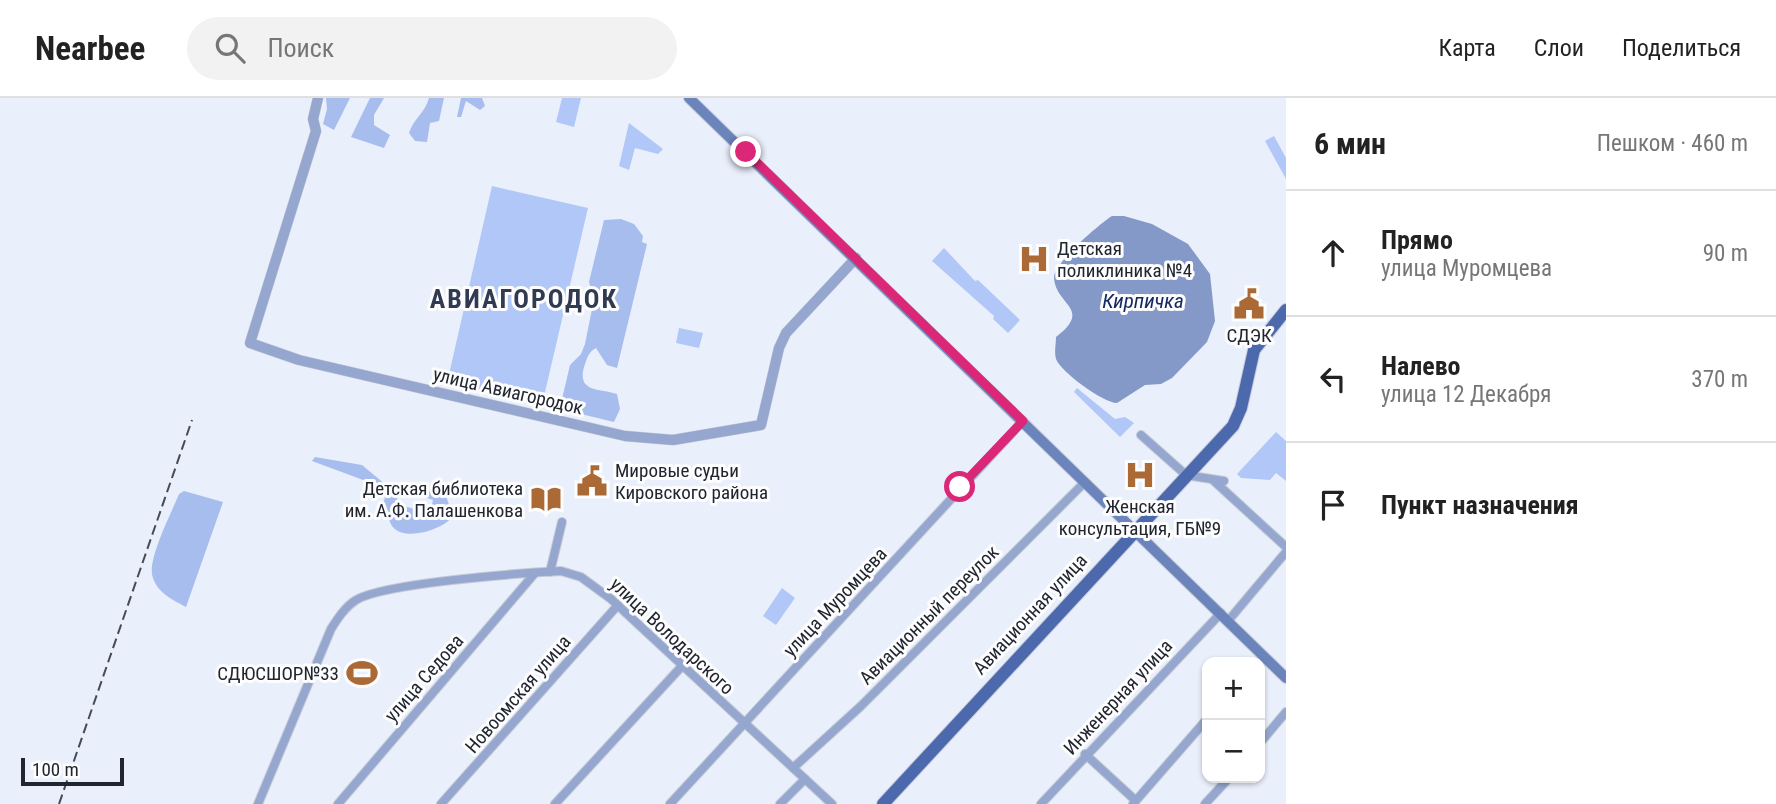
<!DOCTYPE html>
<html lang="ru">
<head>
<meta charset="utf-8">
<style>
	body { margin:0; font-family:"Roboto Condensed",sans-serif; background:#f2f2f2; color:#222 }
	.controls { position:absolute; right:21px; bottom:21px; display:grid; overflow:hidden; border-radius:14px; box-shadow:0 2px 5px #0004 }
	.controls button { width:63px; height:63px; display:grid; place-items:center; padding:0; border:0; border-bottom:2px solid #e0e0e0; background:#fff; color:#222; font:35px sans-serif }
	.scale { position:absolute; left:21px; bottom:18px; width:103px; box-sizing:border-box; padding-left:7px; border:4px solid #202530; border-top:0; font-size:19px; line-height:24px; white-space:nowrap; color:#202530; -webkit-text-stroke:5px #fdfdfd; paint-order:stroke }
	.stop { position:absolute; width:21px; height:21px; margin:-16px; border:5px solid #db2777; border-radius:50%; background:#fff }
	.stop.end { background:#db2777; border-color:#fff; box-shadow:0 2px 7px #0008 }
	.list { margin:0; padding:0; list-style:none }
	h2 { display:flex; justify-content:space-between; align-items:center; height:91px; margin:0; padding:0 28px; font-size:30px }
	h2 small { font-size:23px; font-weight:400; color:#767676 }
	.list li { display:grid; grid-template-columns:46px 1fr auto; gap:21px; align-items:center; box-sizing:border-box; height:126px; padding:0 28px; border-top:2px solid #e0e0e0 }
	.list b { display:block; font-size:26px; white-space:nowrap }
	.list p { margin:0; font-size:23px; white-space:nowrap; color:#767676 }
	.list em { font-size:23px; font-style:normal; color:#767676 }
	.icon { flex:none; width:38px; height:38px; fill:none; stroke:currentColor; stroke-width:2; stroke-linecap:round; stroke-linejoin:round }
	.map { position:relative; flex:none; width:1286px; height:706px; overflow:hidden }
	header { display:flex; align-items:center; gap:42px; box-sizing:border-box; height:98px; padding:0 35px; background:#fff; border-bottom:2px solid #e0e0e0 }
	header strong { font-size:33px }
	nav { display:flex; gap:38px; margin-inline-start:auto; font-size:24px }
	.search { width:490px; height:63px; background:#f2f2f2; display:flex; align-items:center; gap:18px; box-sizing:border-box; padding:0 24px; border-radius:38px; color:#767676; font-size:26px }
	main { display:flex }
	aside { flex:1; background:#fff }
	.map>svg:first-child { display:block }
	.green { fill:#b1c7f8 }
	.forest { fill:#a7bdee }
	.water { fill:#8499c8 }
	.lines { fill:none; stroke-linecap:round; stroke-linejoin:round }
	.minor-casing { stroke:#c6cbd7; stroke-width:10 }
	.tertiary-casing { stroke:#c6cbd7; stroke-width:11 }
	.secondary-casing { stroke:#c6cbd7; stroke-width:12 }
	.primary-casing { stroke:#c6cbd7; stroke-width:14 }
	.minor { stroke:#96a7cf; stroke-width:8 }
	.tertiary { stroke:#96a7cf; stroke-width:10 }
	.secondary { stroke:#6b84bc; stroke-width:10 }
	.primary { stroke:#4d69ae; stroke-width:12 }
	.rail { stroke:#464b56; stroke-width:2; stroke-dasharray:10 5; stroke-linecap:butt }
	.route { stroke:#db2777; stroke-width:9 }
	.labels { text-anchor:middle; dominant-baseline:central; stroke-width:6; stroke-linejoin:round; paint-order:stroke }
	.poi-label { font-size:19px; fill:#202530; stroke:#fdfdfd; text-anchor:start }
	.street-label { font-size:19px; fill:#202530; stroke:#fdfdfd }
	.water-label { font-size:21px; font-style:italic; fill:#152961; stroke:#fdfdfd }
	.district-label { font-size:26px; font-weight:bold; letter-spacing:2px; fill:#303a52; stroke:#fdfdfd }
</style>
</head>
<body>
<header>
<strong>Nearbee</strong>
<div class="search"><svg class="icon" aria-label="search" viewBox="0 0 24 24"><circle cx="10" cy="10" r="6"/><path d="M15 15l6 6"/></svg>Поиск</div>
<nav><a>Карта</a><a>Слои</a><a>Поделиться</a></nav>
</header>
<main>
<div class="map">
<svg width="1286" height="706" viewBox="0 0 1286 706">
	<rect width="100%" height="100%" fill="#eaeffc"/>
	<g class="green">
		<path d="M 562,0 L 581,0 L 574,29 L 556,24 Z"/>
		<path d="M 629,25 L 663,51 L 658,56 L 635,50 L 629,72 L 619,68 Z"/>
		<path d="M 1274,38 L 1286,60 L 1286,81 L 1265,43 Z"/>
		<path d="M 492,88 L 588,110 L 542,307 L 447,285 Z"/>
		<path d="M 944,150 L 975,183 L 978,182 L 1020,222 L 1008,235 L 993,221 L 994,218 L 932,163 Z"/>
		<path d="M 679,230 L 703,235 L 699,250 L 676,245 Z"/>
		<path d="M 1077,290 L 1115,321 L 1125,319 L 1134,325 L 1120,339 L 1074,294 Z"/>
		<path d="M 1276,334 L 1286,343 L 1286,383 L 1276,375 L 1270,382 L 1241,380 L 1237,376 Z"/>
		<path d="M 782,490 L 795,500 L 776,527 L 763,518 Z"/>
	</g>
	<g class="forest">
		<path d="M 326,0 L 350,0 L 334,32 L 323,26 L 327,11 Z"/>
		<path d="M 370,0 L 384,0 L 374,17 L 374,27 L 390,37 L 384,50 L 351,39 Z"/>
		<path d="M 429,0 L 444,0 L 439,23 L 430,25 L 427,44 L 415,43 L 409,35 C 414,20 425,15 429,0 Z"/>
		<path d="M 461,0 L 482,0 L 485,8 L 480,12 L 466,3 L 461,19 L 457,19 Z"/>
		<path d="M 621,121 L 634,126 L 643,138 L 642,144 L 647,146 L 617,270 L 607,267 L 596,250 C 588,254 587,261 584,269 C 577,295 600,290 617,296 L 620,311 L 614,324 L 548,308 L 548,298 L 562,301 L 570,267 L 581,256 L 585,246 L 594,201 L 589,184 L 604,122 Z"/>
		<path d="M 315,359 L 362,367 L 398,397 L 396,406 L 430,415 L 433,402 L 399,392 L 394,389 L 396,385 L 446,398 L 453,418 C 441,435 386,449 389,414 L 381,409 L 385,400 L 374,386 L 312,363 Z"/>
		<path d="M 184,393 L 223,404 L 186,509 C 173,502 158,495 153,480 C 146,463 172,414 179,396 Z"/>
	</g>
	<path class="water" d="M 1112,118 L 1124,118 L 1152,126 L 1188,146 L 1210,176 L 1215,223 L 1207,244 L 1172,280 L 1161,286 L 1145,287 L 1117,305 C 1103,305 1060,273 1056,261 C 1054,254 1056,246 1056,239 C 1093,210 1056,208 1054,180 C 1053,166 1099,126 1112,118 Z"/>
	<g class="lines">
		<g class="minor-casing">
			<g id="minor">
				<path d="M 1141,337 L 1186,377 L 1224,383"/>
				<path d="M 1214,383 L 1286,449"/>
				<path d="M 550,474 L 562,424"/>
				<path d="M 1228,523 L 1286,454"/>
				<path d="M 1260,645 L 1286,614"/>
				<path d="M 1085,656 L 1135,702"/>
				<path d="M 793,670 L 861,608 L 1085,384"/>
				<path d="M 258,706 L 331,531 C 338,520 345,509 356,502 C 384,485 522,475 561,473 L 581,479 L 611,501 L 832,706"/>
				<path d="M 338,706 L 535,475"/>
				<path d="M 441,706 L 618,507"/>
				<path d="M 555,706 L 682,568"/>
				<path d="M 670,706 L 1023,323"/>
				<path d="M 780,706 L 805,681"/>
				<path d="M 1041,706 L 1221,515"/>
				<path d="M 1133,706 L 1207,621"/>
				<path d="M 1205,706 L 1229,680"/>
			</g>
		</g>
		<g class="tertiary-casing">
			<path id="tertiary" d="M 318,0 L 313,21 L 316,33 L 250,245 L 299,262 L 625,338 L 673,342 L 761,327 L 779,250 L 786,235 L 856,160"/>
		</g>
		<g class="secondary-casing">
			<path id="secondary" d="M 689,0 L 1286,580"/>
		</g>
		<g class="primary-casing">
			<path id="primary" d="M 883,706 L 1233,328 L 1241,310 L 1254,252 L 1286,212"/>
		</g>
		<use href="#minor" class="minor"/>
		<use href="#tertiary" class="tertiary"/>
		<use href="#secondary" class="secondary"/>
		<use href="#primary" class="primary"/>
		<path class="rail" d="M 59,706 L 192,322"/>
	</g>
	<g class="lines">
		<path class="route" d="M 746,54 L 1023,323 L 960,389"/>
	</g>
	<defs>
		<g id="hospital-bare" transform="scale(2.415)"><path d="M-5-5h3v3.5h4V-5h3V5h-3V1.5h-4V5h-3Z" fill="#ab6936" stroke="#fdfdfd" stroke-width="2.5" paint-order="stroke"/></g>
		<g id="civic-bare" transform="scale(2.415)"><path d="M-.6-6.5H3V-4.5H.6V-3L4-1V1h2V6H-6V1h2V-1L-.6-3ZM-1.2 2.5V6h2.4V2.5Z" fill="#ab6936" stroke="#fdfdfd" stroke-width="2.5" paint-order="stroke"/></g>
		<g id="library-bare" transform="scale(2.415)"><path d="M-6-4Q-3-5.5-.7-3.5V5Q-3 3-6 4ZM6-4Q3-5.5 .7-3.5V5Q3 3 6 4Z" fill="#ab6936" stroke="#fdfdfd" stroke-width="2.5" paint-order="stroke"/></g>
		<g id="stadium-bare" transform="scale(2.415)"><path d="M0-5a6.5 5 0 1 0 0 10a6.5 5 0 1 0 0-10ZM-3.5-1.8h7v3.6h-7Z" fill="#ab6936" stroke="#fdfdfd" stroke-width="2.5" paint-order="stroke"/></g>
	</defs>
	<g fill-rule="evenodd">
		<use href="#hospital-bare" x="1034" y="161"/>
		<use href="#civic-bare" x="1249" y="206"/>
		<use href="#hospital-bare" x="1140" y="377"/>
		<use href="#civic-bare" x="592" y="383"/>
		<use href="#library-bare" x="546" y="401"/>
		<use href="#stadium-bare" x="362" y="575"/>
	</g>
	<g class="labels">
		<g class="poi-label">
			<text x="1057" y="150">Детская<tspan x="1057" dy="22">поликлиника №4</tspan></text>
			<text x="1249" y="237" text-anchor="middle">СДЭК</text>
			<text x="615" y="372">Мировые судьи<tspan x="615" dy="22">Кировского района</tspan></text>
			<text x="523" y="390" text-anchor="end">Детская библиотека<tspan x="523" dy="22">им. А.Ф. Палашенкова</tspan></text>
			<text x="1140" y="408" text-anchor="middle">Женская<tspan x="1140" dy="22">консультация, ГБ№9</tspan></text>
			<text x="339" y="575" text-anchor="end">СДЮСШОР№33</text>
		</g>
		<g class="street-label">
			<text transform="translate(508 293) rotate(13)">улица Авиагородок</text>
			<text transform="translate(835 504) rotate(-47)">улица Муромцева</text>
			<text transform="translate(1030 516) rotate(-47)">Авиационная улица</text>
			<text transform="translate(929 517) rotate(-45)">Авиационный переулок</text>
			<text transform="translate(672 538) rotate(43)">улица Володарского</text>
			<text transform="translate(424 580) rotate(-49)">улица Седова</text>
			<text transform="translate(518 596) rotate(-49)">Новоомская улица</text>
			<text transform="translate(1118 599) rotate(-47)">Инженерная улица</text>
		</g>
		<g class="water-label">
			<text x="1143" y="203">Кирпичка</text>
		</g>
		<g class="district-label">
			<text x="524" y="201">АВИАГОРОДОК</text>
		</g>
	</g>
</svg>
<div class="controls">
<button>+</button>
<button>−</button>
</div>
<div class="scale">100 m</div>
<div class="stop" style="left:960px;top:389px"></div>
<div class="stop end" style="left:746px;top:54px"></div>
</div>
<aside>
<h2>6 мин<small>Пешком · 460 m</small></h2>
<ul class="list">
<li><svg class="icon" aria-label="ahead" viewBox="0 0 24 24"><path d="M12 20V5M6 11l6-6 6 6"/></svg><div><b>Прямо</b><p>улица Муромцева</p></div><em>90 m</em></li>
<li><svg class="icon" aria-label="left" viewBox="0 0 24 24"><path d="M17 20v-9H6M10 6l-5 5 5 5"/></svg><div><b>Налево</b><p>улица 12 Декабря</p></div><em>370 m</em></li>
<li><svg class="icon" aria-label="arrive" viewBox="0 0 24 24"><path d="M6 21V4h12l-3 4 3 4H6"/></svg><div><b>Пункт назначения</b></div></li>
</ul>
</aside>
</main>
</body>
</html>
